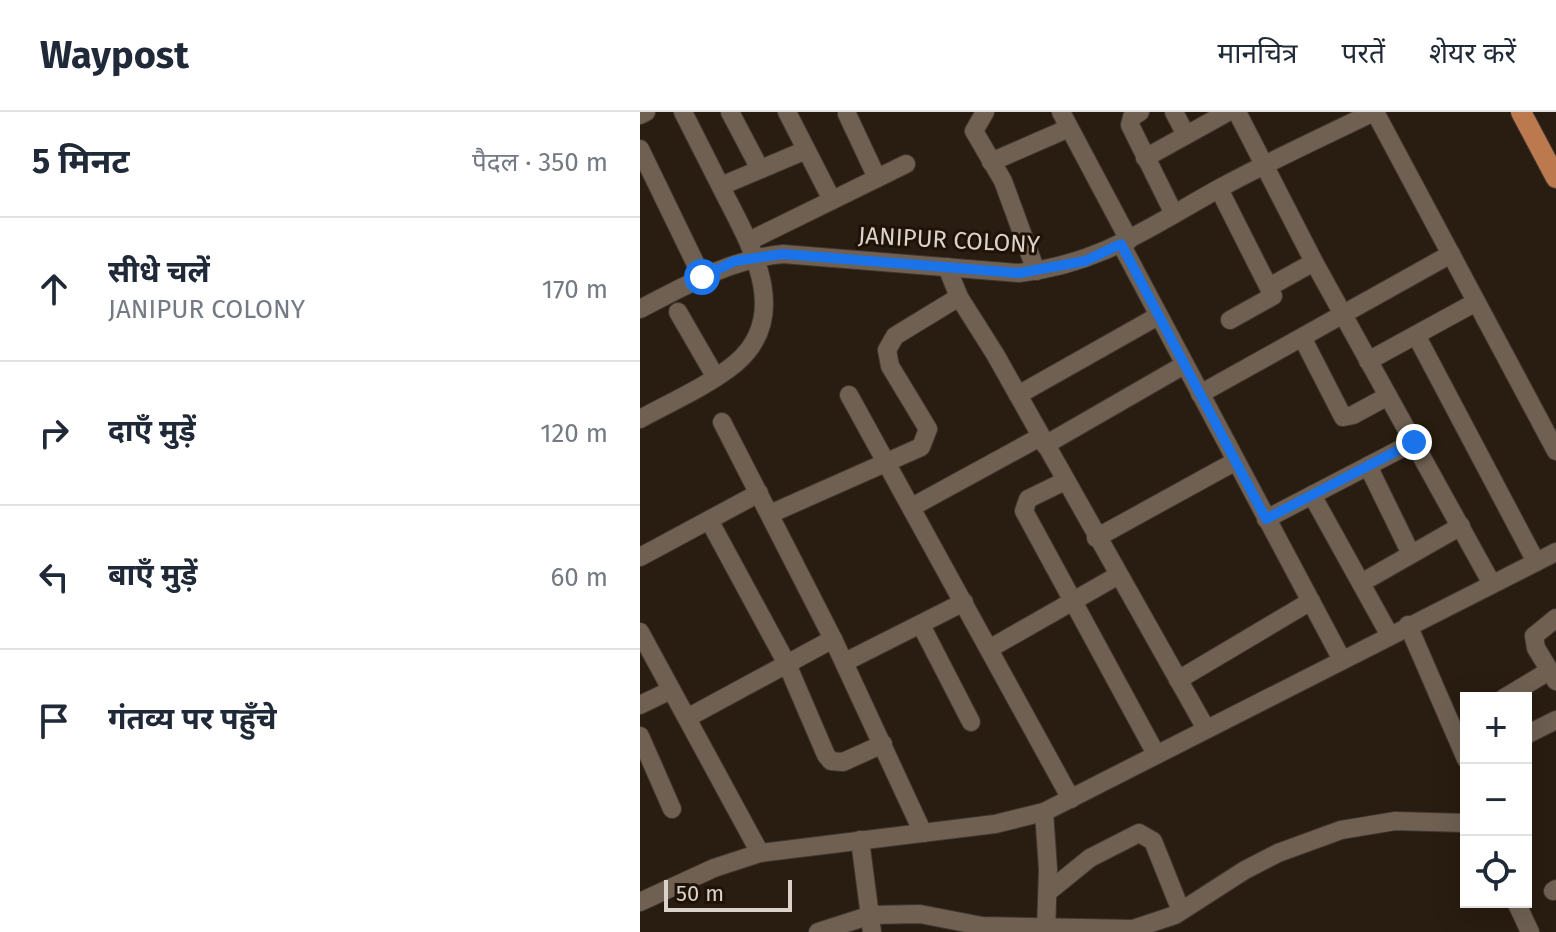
<!DOCTYPE html>
<html lang="hi">
<head>
<meta charset="utf-8">
<style>
	body { margin:0; font-family:"Fira Sans","Noto Sans Devanagari",sans-serif; background:#f2f2f3; color:#1f2937 }
	.controls { position:absolute; right:24px; bottom:24px; display:grid; overflow:hidden; border-radius:0px; box-shadow:0 8px 32px #0002 }
	.controls button { width:72px; height:72px; display:grid; place-items:center; padding:0; border:0; border-bottom:2px solid #e0e1e3; background:#fff; color:#1f2937; font:40px sans-serif }
	.scale { position:absolute; left:24px; bottom:20px; width:128px; box-sizing:border-box; padding-left:8px; border:4px solid #dbd2ca; border-top:0; font-size:22px; line-height:28px; white-space:nowrap; color:#dbd2ca; -webkit-text-stroke:6px #1f1307; paint-order:stroke }
	.stop { position:absolute; width:24px; height:24px; margin:-18px; border:6px solid #1a73e8; border-radius:50%; background:#fff }
	.stop.end { background:#1a73e8; border-color:#fff; box-shadow:0 2px 8px #0008 }
	.list { margin:0; padding:0; list-style:none }
	h2 { display:flex; justify-content:space-between; align-items:center; height:104px; margin:0; padding:0 32px; font-size:34px }
	h2 small { font-size:26px; font-weight:400; color:#747a83 }
	.list li { display:grid; grid-template-columns:52px 1fr auto; gap:24px; align-items:center; box-sizing:border-box; height:144px; padding:0 32px; border-top:2px solid #e0e1e3 }
	.list b { display:block; font-size:30px; white-space:nowrap }
	.list p { margin:0; font-size:26px; white-space:nowrap; color:#747a83 }
	.list em { font-size:26px; font-style:normal; color:#747a83 }
	.icon { flex:none; width:44px; height:44px; fill:none; stroke:currentColor; stroke-width:2; stroke-linecap:round; stroke-linejoin:round }
	.map { position:relative; flex:none; width:916px; height:820px; overflow:hidden }
	header { display:flex; align-items:center; gap:48px; box-sizing:border-box; height:112px; padding:0 40px; background:#fff; border-bottom:2px solid #e0e1e3 }
	header strong { font-size:38px }
	nav { display:flex; gap:44px; margin-inline-start:auto; font-size:28px }
	main { display:flex }
	aside { flex:1; background:#fff }
	.map>svg:first-child { display:block }
	.lines { fill:none; stroke-linecap:round; stroke-linejoin:round }
	.street-casing { stroke:#413731; stroke-width:20 }
	.primary-casing { stroke:#413731; stroke-width:22 }
	.street { stroke:#6f6052; stroke-width:18 }
	.primary { stroke:#bc794d; stroke-width:20 }
	.route { stroke:#1a73e8; stroke-width:10 }
	.labels { text-anchor:middle; dominant-baseline:central; stroke-width:6; stroke-linejoin:round; paint-order:stroke }
	.street-label { font-size:24px; fill:#dbd2ca; stroke:#1f1307 }
</style>
</head>
<body>
<header>
<strong>Waypost</strong>
<nav><a>मानचित्र</a><a>परतें</a><a>शेयर करें</a></nav>
</header>
<main>
<aside>
<h2>5 मिनट<small>पैदल · 350 m</small></h2>
<ul class="list">
<li><svg class="icon" aria-label="ahead" viewBox="0 0 24 24"><path d="M12 20V5M6 11l6-6 6 6"/></svg><div><b>सीधे चलें</b><p>JANIPUR COLONY</p></div><em>170 m</em></li>
<li><svg class="icon" aria-label="right" viewBox="0 0 24 24"><path d="M7 20v-9h11M14 6l5 5-5 5"/></svg><div><b>दाएँ मुड़ें</b></div><em>120 m</em></li>
<li><svg class="icon" aria-label="left" viewBox="0 0 24 24"><path d="M17 20v-9H6M10 6l-5 5 5 5"/></svg><div><b>बाएँ मुड़ें</b></div><em>60 m</em></li>
<li><svg class="icon" aria-label="arrive" viewBox="0 0 24 24"><path d="M6 21V4h12l-3 4 3 4H6"/></svg><div><b>गंतव्य पर पहुँचे</b></div></li>
</ul>
</aside>
<div class="map">
<svg width="916" height="820" viewBox="0 0 916 820">
	<rect width="100%" height="100%" fill="#291c10"/>
	<g class="lines">
		<g class="street-casing">
			<g id="street">
				<path d="M 90,0 L 120,57"/>
				<path d="M 147,0 L 192,88"/>
				<path d="M 345,0 L 334,19 L 363,69 L 396,159"/>
				<path d="M 421,0 L 489,128"/>
				<path d="M 500,0 L 492,5 L 490,13 L 534,102"/>
				<path d="M 534,0 L 546,23"/>
				<path d="M 597,0 L 674,150 L 852,472"/>
				<path d="M 735,0 L 916,339"/>
				<path d="M 207,2 L 237,66"/>
				<path d="M 0,3 L 6,0"/>
				<path d="M 0,37 L 62,165"/>
				<path d="M 505,46 L 588,0"/>
				<path d="M 351,50 L 429,16"/>
				<path d="M 81,74 L 166,38"/>
				<path d="M 579,77 L 633,184 L 590,208"/>
				<path d="M 109,129 L 266,52"/>
				<path d="M 481,132 L 701,546"/>
				<path d="M 307,155 L 319,185 L 355,242 L 565,615"/>
				<path d="M 629,175 L 674,150"/>
				<path d="M 0,197 C 47,173 90,147 143,142 L 379,161 C 461,152 511,114 580,76 C 630,49 682,25 734,0"/>
				<path d="M 38,200 L 75,264"/>
				<path d="M 776,223 L 896,450"/>
				<path d="M 663,227 L 703,305 L 713,303 L 748,284"/>
				<path d="M 728,249 L 836,190"/>
				<path d="M 560,282 L 811,142"/>
				<path d="M 209,283 L 431,687"/>
				<path d="M 378,283 L 518,204"/>
				<path d="M 0,307 C 31,290 68,274 96,251 C 152,203 111,134 85,83 C 71,55 57,28 43,0"/>
				<path d="M 82,310 L 193,527 L 283,721"/>
				<path d="M 405,333 L 544,253"/>
				<path d="M 728,354 L 771,442"/>
				<path d="M 425,369 L 388,387 L 384,399 L 516,642"/>
				<path d="M 672,383 L 749,522"/>
				<path d="M 272,395 L 400,325"/>
				<path d="M 130,402 L 281,335 L 288,317 L 250,254 L 247,238 L 255,224 L 319,185"/>
				<path d="M 626,407 L 774,330"/>
				<path d="M 69,408 L 147,552 L 186,643 L 191,649 L 203,650 L 243,632"/>
				<path d="M 456,426 L 596,349"/>
				<path d="M 0,445 L 119,381"/>
				<path d="M 721,471 L 821,414"/>
				<path d="M 916,506 L 894,524 L 896,536 L 916,569"/>
				<path d="M 281,513 L 331,610"/>
				<path d="M 768,513 L 826,647"/>
				<path d="M 0,520 L 120,741"/>
				<path d="M 349,537 L 477,464"/>
				<path d="M 205,550 L 324,490"/>
				<path d="M 538,568 L 671,489"/>
				<path d="M 864,586 L 909,559"/>
				<path d="M 0,593 L 31,578"/>
				<path d="M 47,606 L 193,527"/>
				<path d="M 886,623 L 916,608"/>
				<path d="M 0,624 L 32,697"/>
				<path d="M 404,700 L 408,757 L 406,820"/>
				<path d="M 220,728 L 232,820"/>
				<path d="M 913,779 L 916,777"/>
				<path d="M 408,780 L 450,746 L 499,721 L 513,729 L 541,799"/>
				<path d="M 0,790 L 74,756 L 120,741 L 355,712 L 404,700 L 916,440"/>
				<path d="M 876,790 L 890,820"/>
				<path d="M 178,820 L 231,803 L 280,802 L 342,814 L 493,817 L 535,803 L 605,758 L 638,741 L 701,718 L 755,709 L 826,711"/>
			</g>
		</g>
		<g class="primary-casing">
			<path id="primary" d="M 881,0 L 916,66"/>
		</g>
		<use href="#street" class="street"/>
		<use href="#primary" class="primary"/>
	</g>
	<g class="lines">
		<path class="route" d="M 62,165 L 95,149 L 143,142 L 379,161 L 445,149 L 481,132 L 626,407 L 774,330"/>
	</g>
	<g class="labels">
		<g class="street-label">
			<text transform="translate(309 128) rotate(3)">JANIPUR COLONY</text>
		</g>
	</g>
</svg>
<div class="controls">
<button>+</button>
<button>−</button>
<button><svg class="icon" aria-label="locate" viewBox="0 0 24 24"><circle cx="12" cy="12" r="6"/><path d="M12 2v4M12 18v4M2 12h4M18 12h4"/></svg></button>
</div>
<div class="scale">50 m</div>
<div class="stop" style="left:62px;top:165px"></div>
<div class="stop end" style="left:774px;top:330px"></div>
</div>
</main>
</body>
</html>
